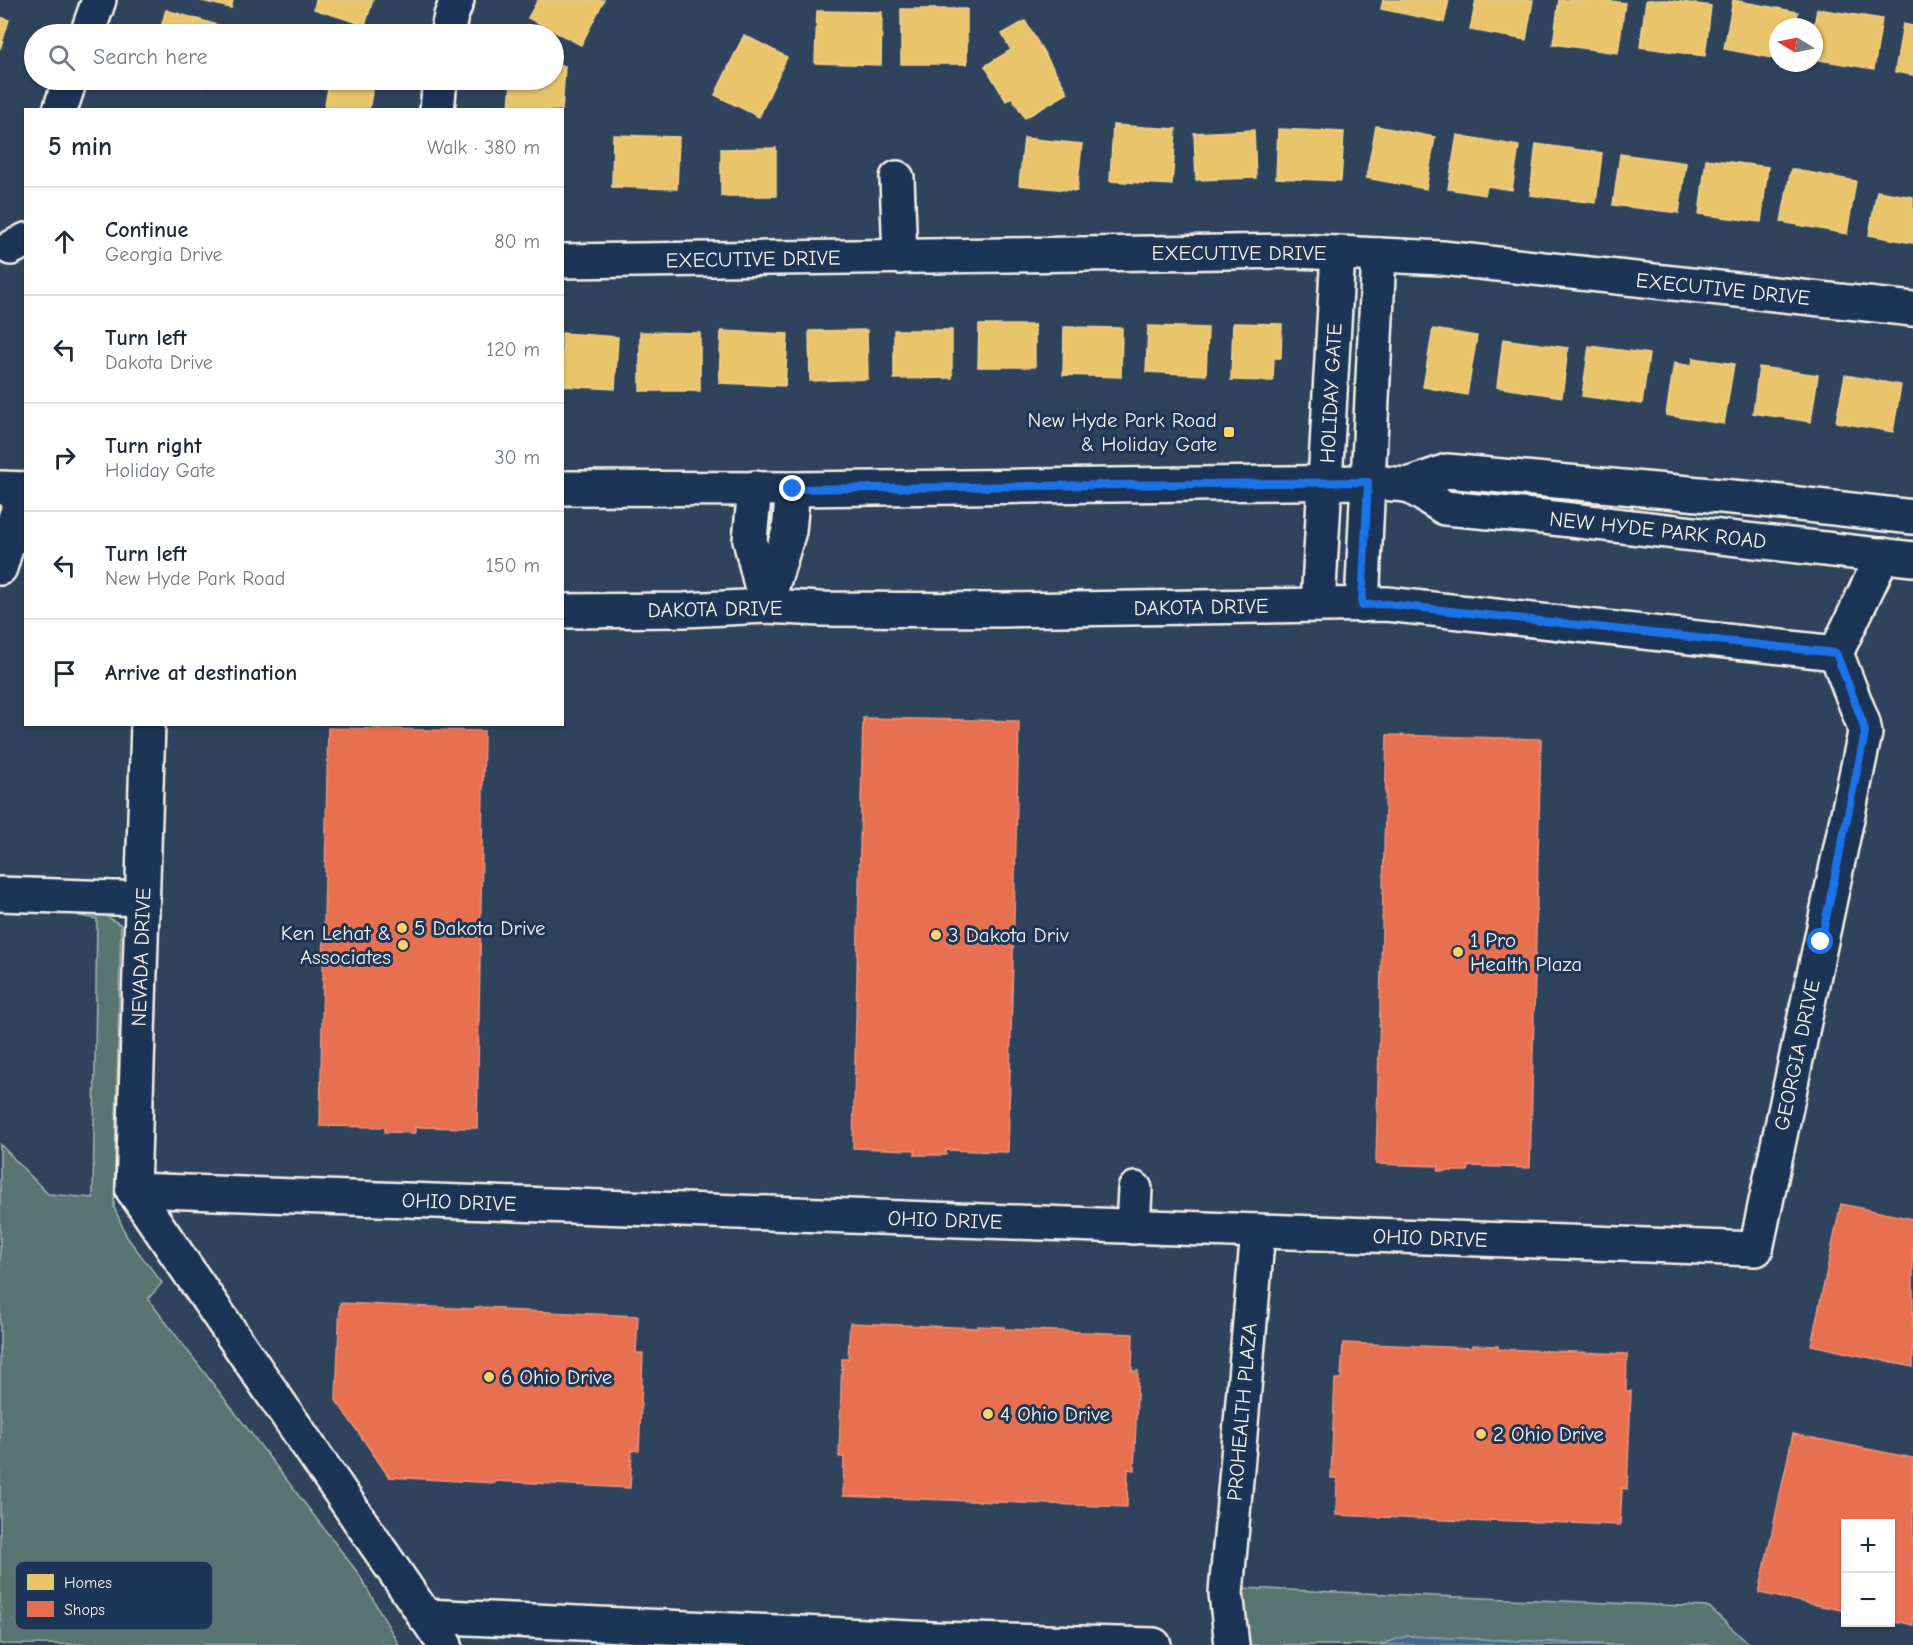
<!DOCTYPE html>
<html lang="en">
<head>
<meta charset="utf-8">
<style>
	body { margin:0; font-family:"Comic Neue",sans-serif; background:#f2f2f3; color:#1f2937 }
	.controls { position:absolute; right:18px; bottom:18px; display:grid; overflow:hidden; border-radius:0px; box-shadow:0 2px 4px #0004 }
	.controls button { width:54px; height:54px; display:grid; place-items:center; padding:0; border:0; border-bottom:2px solid #e0e1e3; background:#fff; color:#1f2937; font:30px sans-serif }
	.compass { position:absolute; left:1769px; top:18px; width:54px; height:54px; border-radius:50%; background:#fff; box-shadow:0 2px 4px #0004; rotate:280deg }
	.stop { position:absolute; width:18px; height:18px; margin:-14px; border:4px solid #1a73e8; border-radius:50%; background:#fff }
	.stop.end { background:#1a73e8; border-color:#fff; box-shadow:0 2px 6px #0008 }
	.list { margin:0; padding:0; list-style:none }
	h2 { display:flex; justify-content:space-between; align-items:center; height:78px; margin:0; padding:0 24px; font-size:26px }
	h2 small { font-size:20px; font-weight:400; color:#747a83 }
	.list li { display:grid; grid-template-columns:39px 1fr auto; gap:18px; align-items:center; box-sizing:border-box; height:108px; padding:0 24px; border-top:2px solid #e0e1e3 }
	.list b { display:block; font-size:22px; white-space:nowrap }
	.list p { margin:0; font-size:20px; white-space:nowrap; color:#747a83 }
	.list em { font-size:20px; font-style:normal; color:#747a83 }
	.icon { flex:none; width:33px; height:33px; fill:none; stroke:currentColor; stroke-width:2; stroke-linecap:round; stroke-linejoin:round }
	.map { position:relative; flex:none; width:1913px; height:1645px; overflow:hidden }
	.search { position:absolute; background:#fff; box-shadow:0 2px 4px #0004; left:24px; top:24px; width:540px; height:66px; display:flex; align-items:center; gap:15px; box-sizing:border-box; padding:0 21px; border-radius:33px; color:#747a83; font-size:22px }
	.panel { position:absolute; background:#fff; box-shadow:0 2px 4px #0004; left:24px; top:108px; width:540px; height:618px; border-radius:0px }
	.map>svg:first-child { display:block }
	.green { fill:#587572; stroke:#a6b3ad; stroke-width:1.5 }
	.water { fill:#466a8d; stroke:#8ca0b1; stroke-width:1.5 }
	.homes { fill:#e9c46a; stroke:#ecd290; stroke-width:1.5 }
	.shops { fill:#e76f51; stroke:#eb967e; stroke-width:1.5 }
	.lines { fill:none; stroke-linecap:round; stroke-linejoin:round }
	.minor-casing { stroke:#f4f1e8; stroke-width:38 }
	.major-casing { stroke:#f4f1e8; stroke-width:38 }
	.minor { stroke:#1d3557; stroke-width:33 }
	.major { stroke:#1d3557; stroke-width:33 }
	.route { stroke:#1a73e8; stroke-width:8 }
	.poi-dot { fill:#ffd166; stroke:#1d3557; stroke-width:2 }
	.labels { text-anchor:middle; dominant-baseline:central; stroke-width:6; stroke-linejoin:round; paint-order:stroke }
	.street-label { font-size:21px; fill:#f4f1e8; stroke:#1d3557 }
	.poi-label { font-size:21px; fill:#f4f1e8; stroke:#1d3557; text-anchor:start }
	.key { fill:#1d3557; stroke:#5e6d82; stroke-width:1.5 }
	.key-label { font-size:16px; fill:#f4f1e8 }
</style>
</head>
<body>
<div class="map">
<svg width="1913" height="1645" viewBox="0 0 1913 1645">
	<rect width="100%" height="100%" fill="#30435d"/>
	<filter id="ink" filterUnits="userSpaceOnUse"><feTurbulence type="fractalNoise" baseFrequency=".0167" numOctaves="2"/><feDisplacementMap in="SourceGraphic" scale="12" xChannelSelector="R" yChannelSelector="G"/><feConvolveMatrix kernelMatrix="1 2 1 2 8 2 1 2 1" color-interpolation-filters="sRGB"/></filter>
	<g filter="url(#ink)">
		<g class="green">
			<path d="M 98,911 L 121,925 L 114,1207 L 127,1237 L 162,1283 L 148,1299 L 358,1573 L 399,1645 L 0,1644 L 0,1144 L 48,1194 L 93,1198 L 97,919 L 79,916 L 76,912 Z"/>
			<path d="M 1239,1588 L 1709,1607 L 1750,1645 L 1616,1645 L 1407,1636 L 1379,1645 L 1246,1645 Z"/>
		</g>
		<path class="water" d="M 1407,1636 L 1616,1645 L 1379,1645 Z"/>
		<g class="homes">
			<path d="M 198,0 L 233,0 L 231,8 Z"/>
			<path d="M 316,0 L 373,0 L 365,25 L 314,9 Z"/>
			<path d="M 538,0 L 604,0 L 581,45 L 528,18 Z"/>
			<path d="M 1383,0 L 1449,0 L 1444,22 L 1381,9 Z"/>
			<path d="M 1476,0 L 1533,0 L 1526,40 L 1470,30 Z"/>
			<path d="M 1559,0 L 1602,0 L 1625,3 L 1618,53 L 1553,44 Z"/>
			<path d="M 1646,0 L 1666,0 L 1711,6 L 1705,56 L 1640,47 Z"/>
			<path d="M 1733,0 L 1798,12 L 1796,27 L 1778,27 L 1778,59 L 1724,49 Z"/>
			<rect x="901" y="9" width="66" height="55"/>
			<path d="M 1817,9 L 1882,19 L 1874,69 L 1814,59 L 1814,27 Z"/>
			<path d="M 166,10 L 221,26 L 219,34 L 159,34 Z"/>
			<path d="M 817,11 L 882,12 L 881,65 L 815,63 Z"/>
			<path d="M 0,17 L 9,20 L 0,49 Z"/>
			<path d="M 1025,21 L 1068,93 L 1025,118 L 1012,97 L 1006,101 L 985,66 L 1011,50 L 1002,34 Z"/>
			<path d="M 1903,24 L 1913,26 L 1913,75 L 1895,72 Z"/>
			<path d="M 744,35 L 787,57 L 759,117 L 715,95 Z"/>
			<path d="M 554,65 L 565,66 L 562,110 L 509,110 L 511,80 L 554,80 Z"/>
			<path d="M 177,80 L 205,80 L 203,87 Z"/>
			<path d="M 324,80 L 374,80 L 369,110 L 324,110 L 328,89 L 323,89 Z"/>
			<path d="M 1113,125 L 1176,129 L 1172,185 L 1110,181 Z"/>
			<path d="M 1376,126 L 1435,137 L 1426,189 L 1366,178 Z"/>
			<path d="M 1278,129 L 1344,132 L 1341,181 L 1276,178 Z"/>
			<path d="M 1254,130 L 1256,178 L 1196,180 L 1194,133 Z"/>
			<path d="M 613,135 L 679,137 L 677,189 L 612,187 Z"/>
			<path d="M 1457,135 L 1519,146 L 1512,190 L 1487,186 L 1485,195 L 1448,189 Z"/>
			<path d="M 1024,138 L 1082,144 L 1077,191 L 1019,185 Z"/>
			<path d="M 1536,144 L 1602,153 L 1596,203 L 1530,195 Z"/>
			<path d="M 776,148 L 776,196 L 721,196 L 721,149 Z"/>
			<path d="M 1620,154 L 1686,163 L 1679,213 L 1613,205 Z"/>
			<path d="M 1706,159 L 1768,167 L 1761,222 L 1699,214 Z"/>
			<path d="M 1791,169 L 1856,181 L 1847,234 L 1781,222 Z"/>
			<path d="M 1877,191 L 1913,197 L 1913,243 L 1869,235 Z"/>
			<path d="M 1233,323 L 1282,324 L 1281,358 L 1274,358 L 1273,381 L 1231,380 Z"/>
			<path d="M 979,325 L 1035,325 L 1035,367 L 978,367 Z"/>
			<path d="M 1148,326 L 1208,328 L 1206,375 L 1146,372 Z"/>
			<path d="M 1064,327 L 1122,328 L 1121,377 L 1063,375 Z"/>
			<path d="M 1433,329 L 1477,336 L 1467,395 L 1423,387 Z"/>
			<path d="M 867,330 L 868,379 L 810,381 L 809,331 Z"/>
			<path d="M 894,330 L 952,330 L 952,378 L 894,379 Z"/>
			<path d="M 721,331 L 788,334 L 785,386 L 719,383 Z"/>
			<path d="M 640,332 L 700,333 L 700,391 L 640,391 Z"/>
			<path d="M 562,333 L 618,337 L 615,389 L 562,386 Z"/>
			<path d="M 1503,339 L 1568,348 L 1562,397 L 1497,387 Z"/>
			<path d="M 1589,346 L 1649,354 L 1642,404 L 1582,396 Z"/>
			<path d="M 1693,358 L 1734,364 L 1724,424 L 1666,415 L 1674,363 L 1692,366 Z"/>
			<path d="M 1759,367 L 1818,375 L 1811,422 L 1753,413 Z"/>
			<path d="M 1845,375 L 1901,385 L 1893,432 L 1836,422 Z"/>
		</g>
		<g class="shops">
			<path d="M 863,718 L 1019,721 L 1008,1152 L 946,1150 L 946,1155 L 915,1155 L 915,1150 L 853,1148 Z"/>
			<path d="M 328,728 L 484,731 L 477,1128 L 415,1127 L 415,1133 L 385,1132 L 385,1127 L 320,1126 Z"/>
			<path d="M 1387,735 L 1541,739 L 1530,1168 L 1469,1166 L 1468,1171 L 1438,1171 L 1439,1166 L 1376,1164 Z"/>
			<path d="M 1841,1204 L 1913,1219 L 1913,1367 L 1811,1345 Z"/>
			<path d="M 340,1303 L 475,1309 L 475,1307 L 502,1308 L 502,1310 L 638,1316 L 636,1353 L 643,1353 L 639,1451 L 632,1450 L 630,1488 L 495,1481 L 495,1483 L 389,1477 L 336,1400 Z"/>
			<path d="M 850,1323 L 978,1328 L 978,1326 L 1004,1327 L 1004,1329 L 1133,1334 L 1132,1371 L 1138,1371 L 1134,1470 L 1128,1469 L 1127,1507 L 843,1496 L 844,1457 L 839,1457 L 842,1359 L 848,1359 Z"/>
			<path d="M 1343,1343 L 1472,1348 L 1472,1345 L 1498,1346 L 1498,1349 L 1627,1354 L 1626,1391 L 1631,1391 L 1627,1489 L 1622,1488 L 1620,1525 L 1489,1520 L 1489,1522 L 1336,1515 L 1337,1478 L 1331,1478 L 1335,1379 L 1341,1379 Z"/>
			<path d="M 1793,1434 L 1913,1458 L 1913,1625 L 1890,1620 L 1890,1524 L 1846,1524 L 1846,1611 L 1759,1593 Z"/>
		</g>
		<g class="lines">
			<g class="minor-casing">
				<g id="minor">
					<path d="M 87,34 L 99,0"/>
					<path d="M 447,34 L 451,16 L 457,0"/>
					<path d="M 60,110 L 70,80"/>
					<path d="M 437,110 L 440,80"/>
					<path d="M 897,178 L 900,257"/>
					<path d="M 11,248 L 26,240"/>
					<path d="M 562,261 L 1296,251 L 1442,258 L 1913,309"/>
					<path d="M 755,488 L 750,540 L 766,605"/>
					<path d="M 0,568 L 24,489"/>
					<path d="M 1318,605 L 1338,253"/>
					<path d="M 1362,605 L 1379,255"/>
					<path d="M 766,606 L 789,531 L 793,489"/>
					<path d="M 562,611 L 684,610 L 766,606 L 820,609 L 1001,610 L 1386,604 L 1836,653"/>
					<path d="M 1836,653 L 1883,555"/>
					<path d="M 0,894 L 143,899"/>
					<path d="M 133,1190 L 1756,1249 L 1865,733 L 1863,723 L 1836,653"/>
					<path d="M 133,1190 L 445,1645"/>
					<path d="M 133,1190 L 148,724"/>
					<path d="M 1133,1227 L 1135,1189"/>
					<path d="M 424,1616 L 933,1639 L 1154,1645"/>
					<path d="M 1232,1645 L 1226,1593 L 1258,1231"/>
				</g>
			</g>
			<g class="major-casing">
				<g id="major">
					<path d="M 1408,485 L 1447,471 L 1754,499 L 1913,517"/>
					<path d="M 0,488 L 26,489"/>
					<path d="M 562,488 L 793,489 L 1368,482 L 1408,485 L 1445,508 L 1544,517 L 1913,559"/>
				</g>
			</g>
			<use href="#minor" class="minor"/>
			<use href="#major" class="major"/>
		</g>
	</g>
	<g class="lines" filter="url(#ink)">
		<path class="route" d="M 793,489 L 1368,482 L 1362,605 L 1386,604 L 1836,653 L 1863,723 L 1865,733 L 1821,942"/>
	</g>
	<g class="poi-dot">
		<rect x="1223" y="426" width="12" height="12" rx="3"/>
		<circle cx="402" cy="928" r="6"/>
		<circle cx="936" cy="935" r="6"/>
		<circle cx="403" cy="945" r="6"/>
		<circle cx="1458" cy="952" r="6"/>
		<circle cx="489" cy="1377" r="6"/>
		<circle cx="988" cy="1414" r="6"/>
		<circle cx="1481" cy="1434" r="6"/>
	</g>
	<g class="labels">
		<g class="street-label">
			<text x="1239" y="253">EXECUTIVE DRIVE</text>
			<text transform="translate(753 259) rotate(-1)">EXECUTIVE DRIVE</text>
			<text transform="translate(1723 289) rotate(6)">EXECUTIVE DRIVE</text>
			<text transform="translate(1331 393) rotate(-87)">HOLIDAY GATE</text>
			<text transform="translate(1658 530) rotate(6)">NEW HYDE PARK ROAD</text>
			<text transform="translate(1201 607) rotate(-1)">DAKOTA DRIVE</text>
			<text transform="translate(715 609) rotate(-1)">DAKOTA DRIVE</text>
			<text transform="translate(141 957) rotate(-88)">NEVADA DRIVE</text>
			<text transform="translate(1797 1055) rotate(-78)">GEORGIA DRIVE</text>
			<text transform="translate(459 1202) rotate(2)">OHIO DRIVE</text>
			<text transform="translate(945 1220) rotate(2)">OHIO DRIVE</text>
			<text transform="translate(1430 1238) rotate(2)">OHIO DRIVE</text>
			<text transform="translate(1242 1412) rotate(-85)">PROHEALTH PLAZA</text>
		</g>
		<g class="poi-label">
			<text x="1217" y="420" text-anchor="end">New Hyde Park Road<tspan x="1217" dy="24">&amp; Holiday Gate</tspan></text>
			<text x="414" y="928">5 Dakota Drive</text>
			<text x="391" y="933" text-anchor="end">Ken Lehat &amp;<tspan x="391" dy="24">Associates</tspan></text>
			<text x="948" y="935">3 Dakota Driv</text>
			<text x="1470" y="940">1 Pro<tspan x="1470" dy="24">Health Plaza</tspan></text>
			<text x="501" y="1377">6 Ohio Drive</text>
			<text x="1000" y="1414">4 Ohio Drive</text>
			<text x="1493" y="1434">2 Ohio Drive</text>
		</g>
	</g>
	<rect x="15" y="1561" width="198" height="69" rx="9" class="key"/>
	<rect x="27" y="1574" width="27" height="16" fill="#e9c46a"/>
	<rect x="27" y="1601" width="27" height="16" fill="#e76f51"/>
	<g class="key-label">
		<text x="64" y="1588">Homes</text>
		<text x="64" y="1615">Shops</text>
	</g>
</svg>
<div class="controls">
<button>+</button>
<button>−</button>
</div>
<svg class="compass" viewBox="-18 -18 36 36"><path d="M0-13l5 13h-10z" fill="#e53935"/><path d="M0 13l5-13h-10z" fill="#747a83"/></svg>
<div class="stop" style="left:1821px;top:942px"></div>
<div class="stop end" style="left:793px;top:489px"></div>
<div class="search"><svg class="icon" aria-label="search" viewBox="0 0 24 24"><circle cx="10" cy="10" r="6"/><path d="M15 15l6 6"/></svg>Search here</div>
<section class="panel">
<h2>5 min<small>Walk · 380 m</small></h2>
<ul class="list">
<li><svg class="icon" aria-label="ahead" viewBox="0 0 24 24"><path d="M12 20V5M6 11l6-6 6 6"/></svg><div><b>Continue</b><p>Georgia Drive</p></div><em>80 m</em></li>
<li><svg class="icon" aria-label="left" viewBox="0 0 24 24"><path d="M17 20v-9H6M10 6l-5 5 5 5"/></svg><div><b>Turn left</b><p>Dakota Drive</p></div><em>120 m</em></li>
<li><svg class="icon" aria-label="right" viewBox="0 0 24 24"><path d="M7 20v-9h11M14 6l5 5-5 5"/></svg><div><b>Turn right</b><p>Holiday Gate</p></div><em>30 m</em></li>
<li><svg class="icon" aria-label="left" viewBox="0 0 24 24"><path d="M17 20v-9H6M10 6l-5 5 5 5"/></svg><div><b>Turn left</b><p>New Hyde Park Road</p></div><em>150 m</em></li>
<li><svg class="icon" aria-label="arrive" viewBox="0 0 24 24"><path d="M6 21V4h12l-3 4 3 4H6"/></svg><div><b>Arrive at destination</b></div></li>
</ul>
</section>
</div>
</body>
</html>
